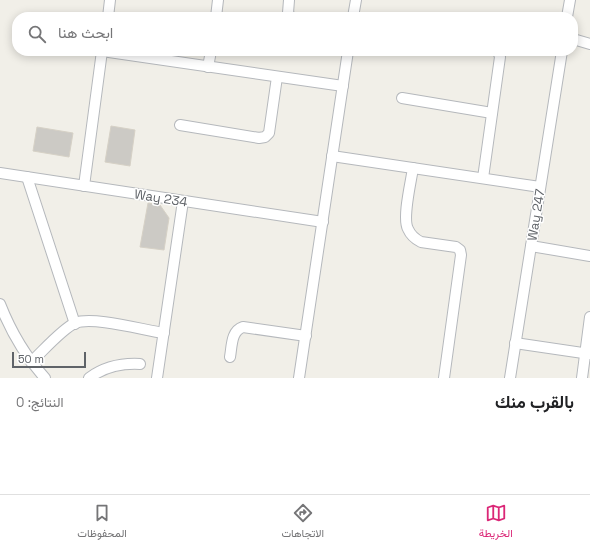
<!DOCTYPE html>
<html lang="ar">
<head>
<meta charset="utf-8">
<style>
	body { margin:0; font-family:"Space Grotesk",Vazirmatn,sans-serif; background:#f2f2f2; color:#202124; direction:rtl }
	.scale { position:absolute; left:12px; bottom:10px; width:74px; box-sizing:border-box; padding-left:4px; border:2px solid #5f6368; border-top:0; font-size:11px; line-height:14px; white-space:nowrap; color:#5f6368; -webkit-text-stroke:3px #fff; paint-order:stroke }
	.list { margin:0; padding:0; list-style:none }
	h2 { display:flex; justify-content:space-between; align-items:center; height:52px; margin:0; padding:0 16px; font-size:17px }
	h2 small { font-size:13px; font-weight:400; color:#757577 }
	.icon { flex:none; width:22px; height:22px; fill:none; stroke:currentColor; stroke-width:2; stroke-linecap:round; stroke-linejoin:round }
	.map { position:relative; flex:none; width:590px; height:378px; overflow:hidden; direction:ltr }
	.search { position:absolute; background:#fff; box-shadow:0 2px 10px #0003; left:12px; right:12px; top:12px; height:44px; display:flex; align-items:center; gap:10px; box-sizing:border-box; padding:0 14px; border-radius:16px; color:#757577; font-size:15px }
	.sheet { height:116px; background:#fff }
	nav { display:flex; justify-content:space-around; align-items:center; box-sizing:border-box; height:56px; border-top:1px solid #e0e0e0; background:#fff; font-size:11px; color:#757577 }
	nav a { display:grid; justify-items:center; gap:2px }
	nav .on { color:#db2777 }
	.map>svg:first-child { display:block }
	.building { fill:#cccac5; stroke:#d6d1c6 }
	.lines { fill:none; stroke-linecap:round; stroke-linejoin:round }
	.minor-casing { stroke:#b5b8bc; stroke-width:12 }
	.minor { stroke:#fff; stroke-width:10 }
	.labels { text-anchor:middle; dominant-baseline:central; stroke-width:3; stroke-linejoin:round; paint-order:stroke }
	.street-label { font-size:13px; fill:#5f6368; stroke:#fff }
</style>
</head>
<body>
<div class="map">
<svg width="590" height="378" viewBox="0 0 590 378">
	<rect width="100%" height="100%" fill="#f1efe8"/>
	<g class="building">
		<path d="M 111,126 L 135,130 L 130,166 L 105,162 Z"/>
		<path d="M 37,127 L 73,133 L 69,157 L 33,151 Z"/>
		<path d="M 148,203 L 160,205 L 169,218 L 164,250 L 140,247 Z"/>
	</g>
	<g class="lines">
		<g class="minor-casing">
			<g id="minor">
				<path d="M 289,0 L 288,13 L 291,17"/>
				<path d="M 108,17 L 110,0"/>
				<path d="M 216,17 L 218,0"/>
				<path d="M 353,17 L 356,0"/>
				<path d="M 567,17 L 570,0"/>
				<path d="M 573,39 L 590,44"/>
				<path d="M 102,51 L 343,86"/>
				<path d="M 208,67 L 211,51"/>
				<path d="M 402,98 L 492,113"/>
				<path d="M 180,125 L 259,138 L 265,137 L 269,133 L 277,77"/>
				<path d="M 332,156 L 540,187"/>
				<path d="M 413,168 C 411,182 402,218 408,229 C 411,236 415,239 421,242 L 456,247 L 460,250 L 461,255 L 444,378"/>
				<path d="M 0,173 L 323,222"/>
				<path d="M 27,177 L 75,324"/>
				<path d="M 483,178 L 500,57 L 498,51"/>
				<path d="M 84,186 L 102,51"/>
				<path d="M 531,246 L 590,256"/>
				<path d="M 0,304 C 11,332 25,356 45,378"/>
				<path d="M 515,343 L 590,354"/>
				<path d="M 230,357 C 232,346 231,331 243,327 L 306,336"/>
				<path d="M 31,362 C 43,351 62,329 75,323 C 93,316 143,330 164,333"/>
				<path d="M 89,378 C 104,367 121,363 140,364"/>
				<path d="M 157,378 L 183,201"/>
				<path d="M 299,378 L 348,51"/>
				<path d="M 510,378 L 562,51"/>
				<path d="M 582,378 L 590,317"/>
			</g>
		</g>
		<use href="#minor" class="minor"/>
	</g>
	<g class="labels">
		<g class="street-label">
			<text transform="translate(161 198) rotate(9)">Way 234</text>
			<text transform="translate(536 215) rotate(-81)">Way 247</text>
		</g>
	</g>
</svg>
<div class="scale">50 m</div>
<div class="search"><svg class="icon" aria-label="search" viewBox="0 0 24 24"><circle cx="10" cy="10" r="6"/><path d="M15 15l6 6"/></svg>ابحث هنا</div>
</div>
<section class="sheet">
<h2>بالقرب منك<small>النتائج: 0</small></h2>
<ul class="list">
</ul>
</section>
<nav>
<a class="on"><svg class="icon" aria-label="map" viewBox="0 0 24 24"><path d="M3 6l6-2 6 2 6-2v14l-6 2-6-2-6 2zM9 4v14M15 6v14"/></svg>الخريطة</a>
<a><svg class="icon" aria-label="directions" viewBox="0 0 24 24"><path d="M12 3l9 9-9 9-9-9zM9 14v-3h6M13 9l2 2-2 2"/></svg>الاتجاهات</a>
<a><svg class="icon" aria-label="saved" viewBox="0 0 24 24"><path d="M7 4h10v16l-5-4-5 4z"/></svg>المحفوظات</a>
</nav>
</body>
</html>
